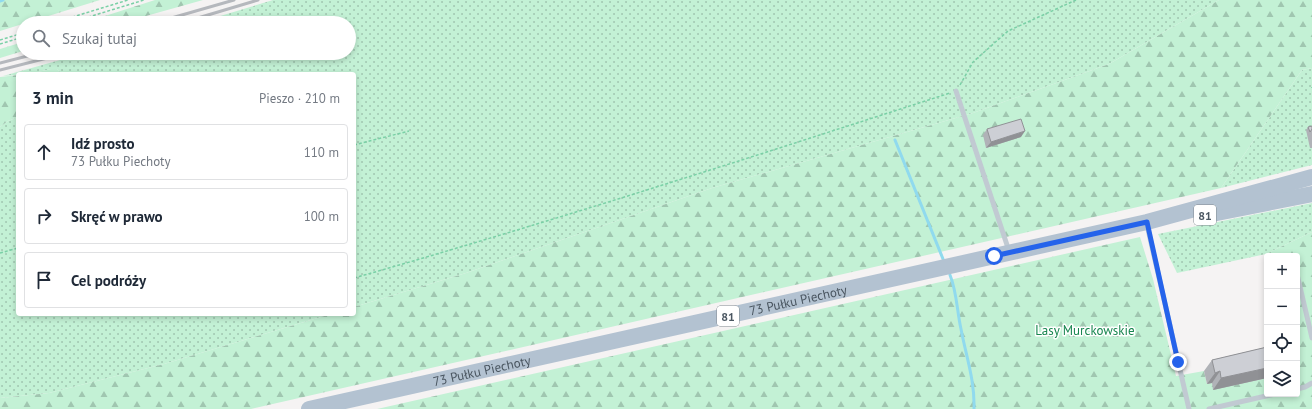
<!DOCTYPE html>
<html lang="pl">
<head>
<meta charset="utf-8">
<style>
	body { margin:0; font-family:"PT Sans",sans-serif; background:#f2f2f3; color:#1f2937 }
	.controls { position:absolute; right:12px; bottom:12px; display:grid; overflow:hidden; border-radius:4px; box-shadow:0 2px 6px #0003 }
	.controls button { width:36px; height:36px; display:grid; place-items:center; padding:0; border:0; border-bottom:1px solid #e0e1e3; background:#fff; color:#1f2937; font:20px sans-serif }
	.stop { position:absolute; width:12px; height:12px; margin:-9px; border:3px solid #2563eb; border-radius:50%; background:#fff }
	.stop.end { background:#2563eb; border-color:#fff; box-shadow:0 1px 4px #0008 }
	.list { margin:0; padding:0; list-style:none }
	h2 { display:flex; justify-content:space-between; align-items:center; height:52px; margin:0; padding:0 16px; font-size:17px }
	h2 small { font-size:13px; font-weight:400; color:#747a83 }
	.list li { display:grid; grid-template-columns:26px 1fr auto; gap:12px; align-items:center; box-sizing:border-box; height:56px; margin:0 8px 8px; padding:0 8px; border:1px solid #e0e1e3; border-radius:4px }
	.list b { display:block; font-size:15px; white-space:nowrap }
	.list p { margin:0; font-size:13px; white-space:nowrap; color:#747a83 }
	.list em { font-size:13px; font-style:normal; color:#747a83 }
	.icon { flex:none; width:22px; height:22px; fill:none; stroke:currentColor; stroke-width:2; stroke-linecap:round; stroke-linejoin:round }
	.map { position:relative; flex:none; width:1312px; height:409px; overflow:hidden }
	.search { position:absolute; background:#fff; box-shadow:0 2px 6px #0003; left:16px; top:16px; width:340px; height:44px; display:flex; align-items:center; gap:10px; box-sizing:border-box; padding:0 14px; border-radius:22px; color:#747a83; font-size:15px }
	.panel { position:absolute; background:#fff; box-shadow:0 2px 6px #0003; left:16px; top:72px; width:340px; height:244px; border-radius:4px }
	.map>svg:first-child { display:block }
	.grass { fill:url(#grass-dots) }
	.forest { fill:url(#forest-firs) }
	.lines { fill:none; stroke-linecap:round; stroke-linejoin:round }
	.stream { stroke:#90daee; stroke-width:3 }
	.path { stroke:#7ad0a6; stroke-width:1.5; stroke-dasharray:3 2; stroke-linecap:butt }
	.lane { stroke:#c1cad2; stroke-width:5 }
	.primary { stroke:#b3c2d1; stroke-width:16 }
	.rail { stroke:#b5b8bd; stroke-width:3 }
	.wall { fill:#b0b2b7 }
	.shaded-wall { fill:#909195 }
	.building { fill:#cdcfd5; stroke:#909195 }
	.route { stroke:#2563eb; stroke-width:5 }
	.labels { text-anchor:middle; dominant-baseline:central; stroke-width:3; stroke-linejoin:round; paint-order:stroke }
	.shield { fill:#fff; stroke:#808990; stroke-width:1 }
	.shield-label { font-size:12px; font-weight:bold; fill:#4a5661 }
	.street-label { font-size:13px; fill:#4a5661; stroke:#fff }
	.park-label { font-size:13px; fill:#17864f; stroke:#fff }
</style>
</head>
<body>
<div class="map">
<svg width="1312" height="409" viewBox="0 0 1312 409">
	<defs>
		<pattern id="grass-dots" width="8" height="8" patternUnits="userSpaceOnUse"><rect width="8" height="8" fill="#c3f1d5"/><path d="M2 2h.1M6 6h.1" fill="none" stroke="#a0c6b0" stroke-width="1.8" stroke-linecap="round"/></pattern>
		<pattern id="forest-firs" width="22" height="20" patternUnits="userSpaceOnUse"><rect width="22" height="20" fill="#c3f1d5"/><path d="M5 1l3.5 6h-7zM16 11l3.5 6h-7z" fill="#a0c6b0"/></pattern>
	</defs>
	<rect width="100%" height="100%" fill="#f5f3f3"/>
	<g class="grass">
		<path d="M 273,0 L 1219,0 L 1109,64 L 973,113 L 712,188 L 466,273 L 354,307 L 354,74 L 63,74 L 57,69 L 51,69 L 29,74 L 3,76 L 85,53 L 349,53 L 349,23 L 197,23 Z"/>
		<path d="M 1312,68 L 1312,165 L 1221,188 L 1302,70 Z"/>
		<path d="M 18,117 L 18,314 L 331,314 L 164,364 L 49,393 L 0,398 L 0,127 L 8,121 Z"/>
		<path d="M 1312,203 L 1312,232 L 1266,254 L 1177,273 L 1158,234 Z"/>
	</g>
	<g class="forest">
		<path d="M 0,0 L 100,0 L 0,31 Z"/>
		<path d="M 155,0 L 203,0 L 121,23 L 83,23 Z"/>
		<path d="M 1219,0 L 1312,0 L 1312,68 L 1302,70 L 1221,188 L 251,409 L 0,409 L 0,398 L 49,393 L 164,364 L 331,314 L 354,314 L 354,307 L 466,273 L 712,188 L 973,113 L 1109,64 Z"/>
		<path d="M 23,42 L 23,51 L 0,58 L 0,49 Z"/>
		<path d="M 51,69 L 57,69 L 63,74 L 29,74 Z"/>
		<path d="M 18,75 L 18,117 L 8,121 L 0,127 L 0,77 Z"/>
		<path d="M 1312,232 L 1312,409 L 377,409 L 1140,237 L 1153,279 L 1176,376 L 1204,371 L 1207,384 L 1212,383 L 1214,389 L 1267,378 L 1267,394 L 1297,394 L 1297,256 L 1267,256 L 1266,254 Z"/>
	</g>
	<g class="lines">
		<g class="stream">
			<path d="M 0,1 L 3,0"/>
			<path d="M 895,140 L 943,259"/>
			<path d="M 950,275 C 957,292 957,312 961,329 C 966,356 975,381 974,409"/>
		</g>
		<g class="path">
			<path d="M 53,23 L 128,0"/>
			<path d="M 69,23 L 144,0"/>
			<path d="M 0,40 L 23,33"/>
			<path d="M 0,44 L 23,37"/>
			<path d="M 960,85 L 973,62 L 1008,31 L 1076,0"/>
			<path d="M 1312,87 L 1312,88"/>
			<path d="M 354,145 L 409,131"/>
			<path d="M 0,253 L 18,248"/>
			<path d="M 354,278 C 554,221 752,157 950,93"/>
		</g>
		<g class="lane">
			<path d="M 956,91 L 1009,251"/>
			<path d="M 1147,225 L 1189,409"/>
			<path d="M 1297,274 L 1312,338"/>
			<path d="M 1297,389 L 1305,387 L 1312,383"/>
			<path d="M 1209,409 L 1275,394"/>
		</g>
		<g class="primary">
			<path d="M 1212,214 L 1312,194"/>
			<path id="s1" d="M 309,409 L 1147,222 L 1312,177"/>
		</g>
		<g class="rail">
			<path d="M 154,23 L 234,0"/>
			<path d="M 181,23 L 258,0"/>
			<path d="M 0,63 L 39,53"/>
			<path d="M 0,70 L 67,53"/>
		</g>
	</g>
	<g class="wall">
		<path d="M 1312,126 L 1312,148 L 1310,148 L 1306,130 L 1308,127 Z"/>
		<path d="M 987,129 L 1021,137 L 986,148 L 983,135 Z"/>
		<path d="M 1267,347 L 1267,378 L 1213,390 L 1212,383 L 1207,384 L 1204,371 L 1212,360 Z"/>
	</g>
	<g class="shaded-wall">
		<path d="M 1025,131 L 1021,137 L 986,148 L 991,142 Z"/>
		<path d="M 1267,368 L 1267,378 L 1213,390 L 1221,378 Z"/>
		<path d="M 1220,371 L 1212,383 L 1207,384 L 1215,373 Z"/>
	</g>
	<g class="building">
		<path d="M 1021,119 L 1025,131 L 991,142 L 987,129 Z"/>
		<path d="M 1312,126 L 1312,129 L 1310,132 L 1308,127 Z"/>
		<path d="M 1267,347 L 1267,368 L 1221,378 L 1220,371 L 1215,373 L 1212,360 Z"/>
	</g>
	<g class="lines">
		<path class="route" d="M 994,256 L 1147,222 L 1178,362"/>
	</g>
	<g class="labels">
		<g class="shield">
			<rect x="1194" y="205" width="22" height="20" rx="3"/>
			<rect x="717" y="306" width="22" height="20" rx="3"/>
		</g>
		<g class="shield-label">
			<text x="1205" y="215">81</text>
			<text x="728" y="316">81</text>
		</g>
		<g class="street-label">
			<text stroke="none"><textPath href="#s1" startOffset="501">73 Pułku Piechoty</textPath></text>
			<text stroke="none"><textPath href="#s1" startOffset="177">73 Pułku Piechoty</textPath></text>
		</g>
		<g class="park-label">
			<text x="1085" y="330">Lasy Murckowskie</text>
		</g>
	</g>
</svg>
<div class="controls">
<button>+</button>
<button>−</button>
<button><svg class="icon" aria-label="locate" viewBox="0 0 24 24"><circle cx="12" cy="12" r="6"/><path d="M12 2v4M12 18v4M2 12h4M18 12h4"/></svg></button>
<button><svg class="icon" aria-label="layers" viewBox="0 0 24 24"><path d="M12 4l9 5-9 5-9-5zM3 14l9 5 9-5"/></svg></button>
</div>
<div class="stop" style="left:994px;top:256px"></div>
<div class="stop end" style="left:1178px;top:362px"></div>
<div class="search"><svg class="icon" aria-label="search" viewBox="0 0 24 24"><circle cx="10" cy="10" r="6"/><path d="M15 15l6 6"/></svg>Szukaj tutaj</div>
<section class="panel">
<h2>3 min<small>Pieszo · 210 m</small></h2>
<ul class="list">
<li><svg class="icon" aria-label="ahead" viewBox="0 0 24 24"><path d="M12 20V5M6 11l6-6 6 6"/></svg><div><b>Idź prosto</b><p>73 Pułku Piechoty</p></div><em>110 m</em></li>
<li><svg class="icon" aria-label="right" viewBox="0 0 24 24"><path d="M7 20v-9h11M14 6l5 5-5 5"/></svg><div><b>Skręć w prawo</b></div><em>100 m</em></li>
<li><svg class="icon" aria-label="arrive" viewBox="0 0 24 24"><path d="M6 21V4h12l-3 4 3 4H6"/></svg><div><b>Cel podróży</b></div></li>
</ul>
</section>
</div>
</body>
</html>
